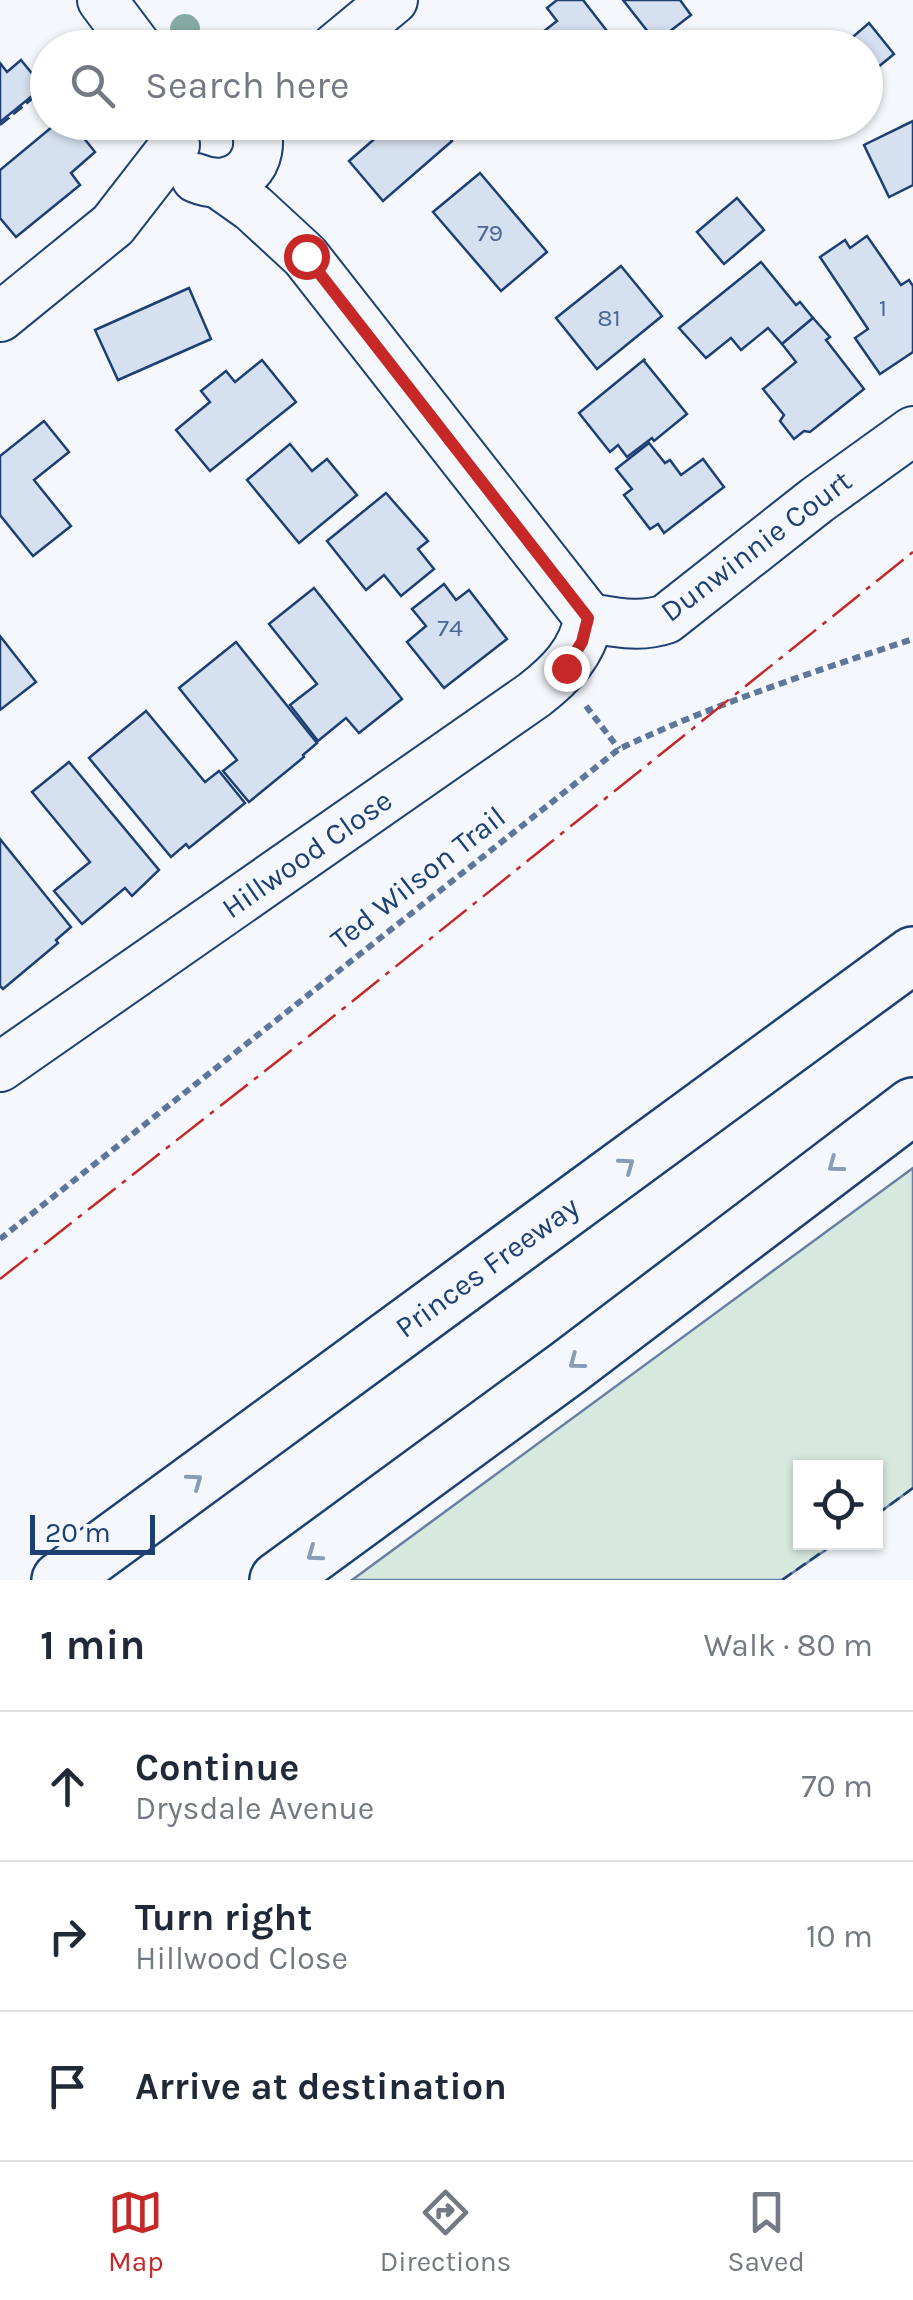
<!DOCTYPE html>
<html lang="en">
<head>
<meta charset="utf-8">
<style>
	body { margin:0; font-family:Karla,sans-serif; background:#f6f6f7; color:#1f2937 }
	.controls { position:absolute; right:30px; bottom:30px; display:grid; overflow:hidden; border-radius:0px; box-shadow:0 2px 8px #0004 }
	.controls button { width:90px; height:90px; display:grid; place-items:center; padding:0; border:0; border-bottom:2px solid #e0e1e3; background:#fff; color:#1f2937; font:50px sans-serif }
	.scale { position:absolute; left:30px; bottom:25px; width:125px; box-sizing:border-box; padding-left:10px; border:5px solid #1d3f73; border-top:0; font-size:28px; line-height:35px; white-space:nowrap; color:#1d3f73; -webkit-text-stroke:8px #f4f7fb; paint-order:stroke }
	.stop { position:absolute; width:30px; height:30px; margin:-22px; border:8px solid #c62828; border-radius:50%; background:#fff }
	.stop.end { background:#c62828; border-color:#fff; box-shadow:0 2px 10px #0008 }
	.list { margin:0; padding:0; list-style:none }
	h2 { display:flex; justify-content:space-between; align-items:center; height:130px; margin:0; padding:0 40px; font-size:42px }
	h2 small { font-size:32px; font-weight:400; color:#747a83 }
	.list li { display:grid; grid-template-columns:65px 1fr auto; gap:30px; align-items:center; box-sizing:border-box; height:150px; padding:0 40px; border-top:2px solid #e0e1e3 }
	.list b { display:block; font-size:38px; white-space:nowrap }
	.list p { margin:0; font-size:32px; white-space:nowrap; color:#747a83 }
	.list em { font-size:32px; font-style:normal; color:#747a83 }
	.icon { flex:none; width:55px; height:55px; fill:none; stroke:currentColor; stroke-width:2; stroke-linecap:round; stroke-linejoin:round }
	.map { position:relative; flex:none; width:913px; height:1580px; overflow:hidden }
	.search { position:absolute; background:#fff; box-shadow:0 2px 8px #0004; left:30px; right:30px; top:30px; height:110px; display:flex; align-items:center; gap:25px; box-sizing:border-box; padding:0 35px; border-radius:55px; color:#747a83; font-size:38px }
	.sheet { height:580px; background:#fff }
	nav { display:flex; justify-content:space-around; align-items:center; box-sizing:border-box; height:140px; border-top:2px solid #e0e1e3; background:#fff; font-size:28px; color:#747a83 }
	nav a { display:grid; justify-items:center; gap:5px }
	nav .on { color:#c62828 }
	.map>svg:first-child { display:block }
	.green { fill:#d7e8df; stroke:#687fa3; stroke-width:2.5 }
	.building { fill:#d5e0f0; stroke:#1d3f73; stroke-width:2.5 }
	.lines { fill:none; stroke-linecap:round; stroke-linejoin:round }
	.minor-casing { stroke:#1d3f73; stroke-width:52 }
	.highway-casing { stroke:#1d3f73; stroke-width:60 }
	.path { stroke:#5e769c; stroke-width:6; stroke-dasharray:8 5; stroke-linecap:butt }
	.minor { stroke:#f4f7fb; stroke-width:48 }
	.highway { stroke:#f4f7fb; stroke-width:55 }
	.fence { stroke:#1d3f73; stroke-width:2.5; stroke-dasharray:12 5; stroke-linecap:butt }
	.power { stroke:#c62828; stroke-width:2.5; stroke-dasharray:35 8 5 8; stroke-linecap:butt }
	.tree { fill:#86aba6 }
	.oneway { stroke:#889bb7 }
	.route { stroke:#c62828; stroke-width:12 }
	.labels { text-anchor:middle; dominant-baseline:central; stroke-width:8; stroke-linejoin:round; paint-order:stroke }
	.number-label { font-size:25px; fill:#4b6792 }
	.street-label { font-size:30px; fill:#1d3f73; stroke:#f4f7fb }
</style>
</head>
<body>
<div class="map">
<svg width="913" height="1580" viewBox="0 0 913 1580">
	<rect width="100%" height="100%" fill="#f4f7fb"/>
	<path class="green" d="M 913,1168 L 913,1488 L 876,1515 L 876,1468 L 800,1468 L 800,1542 L 836,1543 L 782,1580 L 352,1580 Z"/>
	<g class="building">
		<path d="M 557,0 L 583,0 L 614,40 L 605,48 L 529,48 L 526,45 L 557,21 L 547,8 Z"/>
		<path d="M 623,0 L 680,0 L 691,15 L 656,42 Z"/>
		<path d="M 869,23 L 894,54 L 866,77 L 866,48 L 840,48 Z"/>
		<path d="M 21,60 L 43,87 L 0,122 L 0,63 L 7,72 Z"/>
		<path d="M 913,121 L 913,185 L 889,197 L 864,145 Z"/>
		<path d="M 58,122 L 71,122 L 95,152 L 71,173 L 80,185 L 16,237 L 0,218 L 0,170 Z"/>
		<path d="M 394,122 L 437,122 L 452,141 L 383,201 L 349,161 Z"/>
		<path d="M 480,173 L 547,252 L 501,291 L 433,212 Z"/>
		<path d="M 737,198 L 764,230 L 724,264 L 697,232 Z"/>
		<path d="M 867,236 L 901,285 L 909,280 L 913,286 L 913,352 L 880,374 L 855,338 L 868,329 L 820,257 L 845,240 L 850,248 Z"/>
		<path d="M 761,262 L 796,305 L 800,302 L 813,318 L 782,344 L 768,328 L 741,350 L 731,338 L 706,358 L 679,328 Z"/>
		<path d="M 621,266 L 662,316 L 597,369 L 556,318 Z"/>
		<path d="M 189,288 L 211,339 L 118,380 L 95,330 Z"/>
		<path d="M 813,318 L 830,337 L 826,340 L 864,389 L 810,432 L 804,431 L 794,439 L 780,421 L 784,415 L 763,389 L 796,362 L 782,344 Z"/>
		<path d="M 645,359 L 644,361 L 687,414 L 654,441 L 652,438 L 627,457 L 618,445 L 610,452 L 579,413 Z"/>
		<path d="M 262,360 L 296,402 L 210,471 L 176,430 L 210,402 L 201,391 L 226,371 L 235,382 Z"/>
		<path d="M 44,421 L 69,452 L 34,480 L 71,526 L 33,556 L 0,515 L 0,456 Z"/>
		<path d="M 649,443 L 665,463 L 670,460 L 681,475 L 703,459 L 724,487 L 664,533 L 658,524 L 650,529 L 624,495 L 632,489 L 616,469 Z"/>
		<path d="M 290,444 L 312,471 L 327,459 L 357,495 L 299,543 L 247,480 Z"/>
		<path d="M 386,493 L 428,541 L 418,549 L 434,569 L 401,596 L 384,575 L 366,590 L 327,541 Z"/>
		<path d="M 444,584 L 456,600 L 469,590 L 507,639 L 444,688 L 407,642 L 426,626 L 412,609 Z"/>
		<path d="M 314,588 L 402,699 L 359,733 L 346,718 L 318,741 L 290,705 L 317,684 L 269,624 Z"/>
		<path d="M 0,636 L 36,682 L 0,710 Z"/>
		<path d="M 236,642 L 317,743 L 303,755 L 304,757 L 249,802 L 223,771 L 237,760 L 179,688 Z"/>
		<path d="M 146,711 L 205,782 L 219,771 L 245,803 L 189,848 L 186,844 L 171,857 L 89,758 Z"/>
		<path d="M 69,762 L 159,870 L 132,896 L 125,888 L 82,924 L 54,891 L 90,862 L 32,792 Z"/>
		<path d="M 0,839 L 71,927 L 56,940 L 58,943 L 3,989 L 0,986 Z"/>
	</g>
	<g class="lines">
		<g class="minor-casing">
			<g id="minor">
				<path d="M 102,0 L 138,48"/>
				<path d="M 335,48 L 393,0"/>
				<path d="M 196,178 C 236,195 270,163 254,122"/>
				<path d="M 219,184 L 253,208 L 305,256 L 589,618"/>
				<path d="M 0,317 L 113,225 L 175,145"/>
				<path d="M 589,618 C 615,622 640,628 666,619 L 817,500 L 913,431"/>
				<path d="M 0,1067 L 534,695 C 561,674 582,653 589,618"/>
			</g>
		</g>
		<g class="highway-casing">
			<g id="highway">
				<path d="M 60,1580 L 913,955"/>
				<path d="M 278,1580 L 569,1367 L 913,1106"/>
			</g>
		</g>
		<g class="path">
			<path d="M 586,706 L 619,749"/>
			<path d="M 0,1239 L 619,749 C 714,704 813,672 913,639"/>
		</g>
		<use href="#minor" class="minor"/>
		<use href="#highway" class="highway"/>
		<g class="fence">
			<path d="M 0,125 L 38,94 L 48,106"/>
			<path d="M 876,1515 L 913,1488"/>
			<path d="M 782,1580 L 836,1542"/>
		</g>
		<path class="power" d="M 0,1279 L 289,1052 L 913,552"/>
	</g>
	<circle class="tree" cx="185" cy="29" r="15"/>
	<defs><path id="oneway-chevron" d="M-2-3.5L2.5 0L-2 3.5" fill="none" stroke-width="1.6" stroke-linecap="round" stroke-linejoin="round" transform="scale(2.5)"/></defs>
	<g class="oneway">
		<use href="#oneway-chevron" transform="translate(627 1165) rotate(-36)"/>
		<use href="#oneway-chevron" transform="translate(835 1165) rotate(143)"/>
		<use href="#oneway-chevron" transform="translate(576 1362) rotate(143)"/>
		<use href="#oneway-chevron" transform="translate(195 1481) rotate(-36)"/>
		<use href="#oneway-chevron" transform="translate(314 1554) rotate(144)"/>
	</g>
	<g class="lines">
		<path class="route" d="M 306,256 L 588,618 L 582,642 L 566,668"/>
	</g>
	<g class="labels">
		<g class="number-label">
			<text x="490" y="232">79</text>
			<text x="883" y="307">1</text>
			<text x="609" y="317">81</text>
			<text x="450" y="627">74</text>
		</g>
		<g class="street-label">
			<text transform="translate(756 546) rotate(-37)">Dunwinnie Court</text>
			<text transform="translate(307 854) rotate(-35)">Hillwood Close</text>
			<text transform="translate(418 878) rotate(-38)">Ted Wilson Trail</text>
			<text transform="translate(487 1267) rotate(-36)">Princes Freeway</text>
		</g>
	</g>
</svg>
<div class="controls">
<button><svg class="icon" aria-label="locate" viewBox="0 0 24 24"><circle cx="12" cy="12" r="6"/><path d="M12 2v4M12 18v4M2 12h4M18 12h4"/></svg></button>
</div>
<div class="scale">20 m</div>
<div class="stop" style="left:306px;top:256px"></div>
<div class="stop end" style="left:566px;top:668px"></div>
<div class="search"><svg class="icon" aria-label="search" viewBox="0 0 24 24"><circle cx="10" cy="10" r="6"/><path d="M15 15l6 6"/></svg>Search here</div>
</div>
<section class="sheet">
<h2>1 min<small>Walk · 80 m</small></h2>
<ul class="list">
<li><svg class="icon" aria-label="ahead" viewBox="0 0 24 24"><path d="M12 20V5M6 11l6-6 6 6"/></svg><div><b>Continue</b><p>Drysdale Avenue</p></div><em>70 m</em></li>
<li><svg class="icon" aria-label="right" viewBox="0 0 24 24"><path d="M7 20v-9h11M14 6l5 5-5 5"/></svg><div><b>Turn right</b><p>Hillwood Close</p></div><em>10 m</em></li>
<li><svg class="icon" aria-label="arrive" viewBox="0 0 24 24"><path d="M6 21V4h12l-3 4 3 4H6"/></svg><div><b>Arrive at destination</b></div></li>
</ul>
</section>
<nav>
<a class="on"><svg class="icon" aria-label="map" viewBox="0 0 24 24"><path d="M3 6l6-2 6 2 6-2v14l-6 2-6-2-6 2zM9 4v14M15 6v14"/></svg>Map</a>
<a><svg class="icon" aria-label="directions" viewBox="0 0 24 24"><path d="M12 3l9 9-9 9-9-9zM9 14v-3h6M13 9l2 2-2 2"/></svg>Directions</a>
<a><svg class="icon" aria-label="saved" viewBox="0 0 24 24"><path d="M7 4h10v16l-5-4-5 4z"/></svg>Saved</a>
</nav>
</body>
</html>
